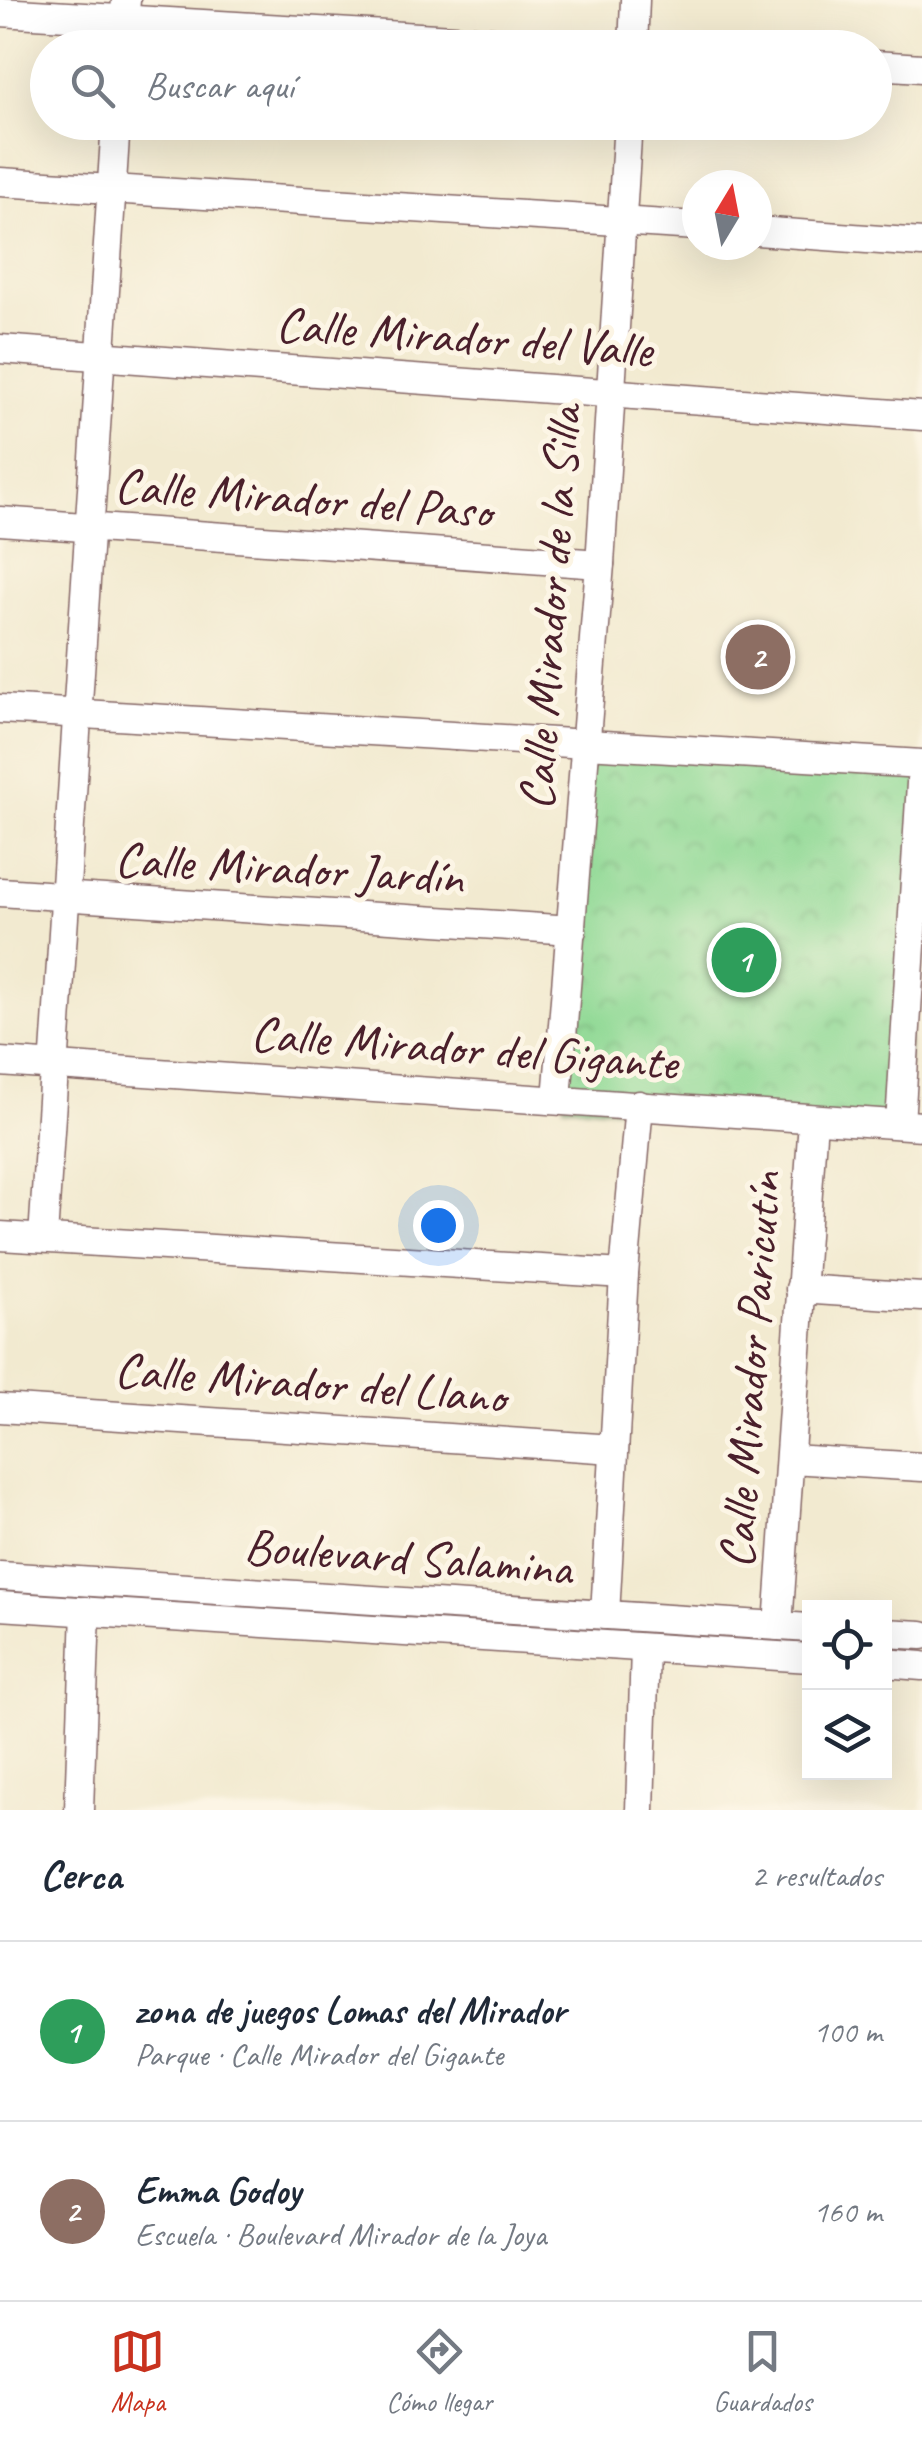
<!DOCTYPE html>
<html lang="es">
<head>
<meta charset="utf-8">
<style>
	body { margin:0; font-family:Caveat,sans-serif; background:#f2f2f3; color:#1f2937 }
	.controls { position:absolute; right:30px; bottom:30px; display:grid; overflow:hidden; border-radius:0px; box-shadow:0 10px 40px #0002 }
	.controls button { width:90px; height:90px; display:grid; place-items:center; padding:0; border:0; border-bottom:2px solid #e0e1e3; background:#fff; color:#1f2937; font:50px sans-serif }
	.compass { position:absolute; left:682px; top:170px; width:90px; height:90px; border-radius:50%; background:#fff; box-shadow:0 10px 40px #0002; rotate:10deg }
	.you { position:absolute; left:438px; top:1225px; width:35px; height:35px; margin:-25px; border:8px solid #fff; border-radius:50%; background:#1a73e8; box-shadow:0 0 0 15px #1a73e833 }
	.badge { display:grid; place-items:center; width:65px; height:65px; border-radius:50%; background:#c8321e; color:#fff; font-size:32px; font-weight:700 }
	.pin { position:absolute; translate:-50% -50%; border:5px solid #fff; box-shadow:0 2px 10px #0006 }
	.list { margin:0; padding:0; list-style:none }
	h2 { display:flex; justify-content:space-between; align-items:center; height:130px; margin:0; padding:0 40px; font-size:42px }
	h2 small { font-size:32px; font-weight:400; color:#747a83 }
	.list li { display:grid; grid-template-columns:65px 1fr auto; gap:30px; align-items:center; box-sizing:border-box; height:180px; padding:0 40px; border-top:2px solid #e0e1e3 }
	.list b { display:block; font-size:38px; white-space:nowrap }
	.list p { margin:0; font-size:32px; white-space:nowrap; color:#747a83 }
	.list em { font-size:32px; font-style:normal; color:#747a83 }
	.icon { flex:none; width:55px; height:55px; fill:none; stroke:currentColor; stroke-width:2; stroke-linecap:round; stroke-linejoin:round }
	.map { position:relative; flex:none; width:922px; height:1810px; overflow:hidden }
	.search { position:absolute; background:#fff; box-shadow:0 10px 40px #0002; left:30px; right:30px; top:30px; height:110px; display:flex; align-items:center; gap:25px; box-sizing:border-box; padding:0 35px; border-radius:55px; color:#747a83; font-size:38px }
	.sheet { height:490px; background:#fff }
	nav { display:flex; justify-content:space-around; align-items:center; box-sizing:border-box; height:140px; border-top:2px solid #e0e1e3; background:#fff; font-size:28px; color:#747a83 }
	nav a { display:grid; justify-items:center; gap:5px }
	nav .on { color:#c8321e }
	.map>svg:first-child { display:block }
	.park { fill:url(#park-crowns); stroke:#6d7c60; stroke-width:2.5 }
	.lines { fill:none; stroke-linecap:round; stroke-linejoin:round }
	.minor-casing { stroke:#856665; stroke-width:31 }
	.minor { stroke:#fff; stroke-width:28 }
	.labels { text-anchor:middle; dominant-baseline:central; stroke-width:10; stroke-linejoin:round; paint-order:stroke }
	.street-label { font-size:50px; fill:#4a1f2b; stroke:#fcf5e5 }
</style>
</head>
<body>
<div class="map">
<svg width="922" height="1810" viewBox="0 0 922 1810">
	<defs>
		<pattern id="park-crowns" width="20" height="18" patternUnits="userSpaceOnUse" patternTransform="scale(2.5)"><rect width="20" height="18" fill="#90d995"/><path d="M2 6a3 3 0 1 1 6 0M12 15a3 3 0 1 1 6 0" fill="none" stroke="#7eba81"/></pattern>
	</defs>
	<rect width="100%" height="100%" fill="#fcf5e5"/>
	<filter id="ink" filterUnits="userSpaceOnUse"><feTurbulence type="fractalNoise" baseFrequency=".01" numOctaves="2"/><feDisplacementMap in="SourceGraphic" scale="20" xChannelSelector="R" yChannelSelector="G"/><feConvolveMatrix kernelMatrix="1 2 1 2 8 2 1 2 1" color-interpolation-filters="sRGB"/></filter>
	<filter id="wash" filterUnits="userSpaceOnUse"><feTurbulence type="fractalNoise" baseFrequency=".0048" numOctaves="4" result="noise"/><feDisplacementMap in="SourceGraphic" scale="40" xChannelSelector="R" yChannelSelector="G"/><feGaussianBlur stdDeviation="2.25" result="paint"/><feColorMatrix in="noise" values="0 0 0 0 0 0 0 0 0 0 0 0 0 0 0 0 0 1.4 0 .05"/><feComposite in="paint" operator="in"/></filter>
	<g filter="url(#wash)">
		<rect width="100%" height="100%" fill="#f2ead0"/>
		<path class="park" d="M 588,743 L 922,759 L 904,1127 L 564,1105 Z"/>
	</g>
	<g filter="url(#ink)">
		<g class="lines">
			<g class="minor-casing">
				<g id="minor">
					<path d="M 0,12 L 606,48"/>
					<path d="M 122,48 L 126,0"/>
					<path d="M 633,48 L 635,0"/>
					<path d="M 874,65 L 922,68"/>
					<path d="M 0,182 L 697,226"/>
					<path d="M 757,231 L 922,243"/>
					<path d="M 0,349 L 922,416"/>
					<path d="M 0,521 L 600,564"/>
					<path d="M 0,709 L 922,764"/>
					<path d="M 0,892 L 572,930"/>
					<path d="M 0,1062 L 922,1126"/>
					<path d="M 557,1099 L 600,564 L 628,122"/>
					<path d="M 900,1124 L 922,767"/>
					<path d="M 0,1236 L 624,1274"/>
					<path d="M 43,1238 L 116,122"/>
					<path d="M 800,1289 L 922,1297"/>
					<path d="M 0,1408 L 614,1449"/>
					<path d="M 791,1459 L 922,1467"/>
					<path d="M 0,1576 L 810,1628"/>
					<path d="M 0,1606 L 810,1658"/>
					<path d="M 605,1615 L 624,1274 L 639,1105"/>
					<path d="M 778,1626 L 813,1120"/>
					<path d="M 884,1633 L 922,1635"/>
					<path d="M 884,1663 L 922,1666"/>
					<path d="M 79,1810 L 86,1611"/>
					<path d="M 640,1810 L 645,1648"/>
				</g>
			</g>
			<use href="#minor" class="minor"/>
		</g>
	</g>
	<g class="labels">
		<g class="street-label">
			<text transform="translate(464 337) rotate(4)">Calle Mirador del Valle</text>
			<text transform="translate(303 498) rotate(4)">Calle Mirador del Paso</text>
			<text transform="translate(550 608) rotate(-86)">Calle Mirador de la Silla</text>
			<text transform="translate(289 868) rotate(3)">Calle Mirador Jardín</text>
			<text transform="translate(464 1048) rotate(4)">Calle Mirador del Gigante</text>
			<text transform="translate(750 1370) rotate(-86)">Calle Mirador Paricutín</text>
			<text transform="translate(310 1383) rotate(4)">Calle Mirador del Llano</text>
			<text transform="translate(408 1557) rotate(4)">Boulevard Salamina</text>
		</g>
	</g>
</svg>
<div class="controls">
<button><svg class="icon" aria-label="locate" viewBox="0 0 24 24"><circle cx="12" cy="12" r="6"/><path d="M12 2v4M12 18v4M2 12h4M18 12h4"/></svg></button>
<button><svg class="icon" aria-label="layers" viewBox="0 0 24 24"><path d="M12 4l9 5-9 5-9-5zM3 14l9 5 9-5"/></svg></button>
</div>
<svg class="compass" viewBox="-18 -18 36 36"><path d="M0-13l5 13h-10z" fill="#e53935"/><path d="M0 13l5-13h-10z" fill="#747a83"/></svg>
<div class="you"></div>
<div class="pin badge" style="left:744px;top:960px;background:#2e9e5b">1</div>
<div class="pin badge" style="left:758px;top:657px;background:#8d6e63">2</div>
<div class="search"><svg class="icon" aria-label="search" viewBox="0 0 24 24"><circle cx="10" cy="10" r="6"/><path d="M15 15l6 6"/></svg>Buscar aquí</div>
</div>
<section class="sheet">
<h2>Cerca<small>2 resultados</small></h2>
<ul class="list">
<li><span class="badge" style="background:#2e9e5b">1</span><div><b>zona de juegos Lomas del Mirador</b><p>Parque · Calle Mirador del Gigante</p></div><em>100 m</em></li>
<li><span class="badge" style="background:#8d6e63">2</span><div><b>Emma Godoy</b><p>Escuela · Boulevard Mirador de la Joya</p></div><em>160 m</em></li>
</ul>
</section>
<nav>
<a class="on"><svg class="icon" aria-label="map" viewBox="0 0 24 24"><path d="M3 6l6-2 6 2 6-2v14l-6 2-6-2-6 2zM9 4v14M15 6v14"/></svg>Mapa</a>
<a><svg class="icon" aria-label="directions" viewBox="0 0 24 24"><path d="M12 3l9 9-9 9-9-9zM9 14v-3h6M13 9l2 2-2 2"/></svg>Cómo llegar</a>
<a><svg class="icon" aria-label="saved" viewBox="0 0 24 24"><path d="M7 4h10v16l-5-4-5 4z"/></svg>Guardados</a>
</nav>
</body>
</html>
